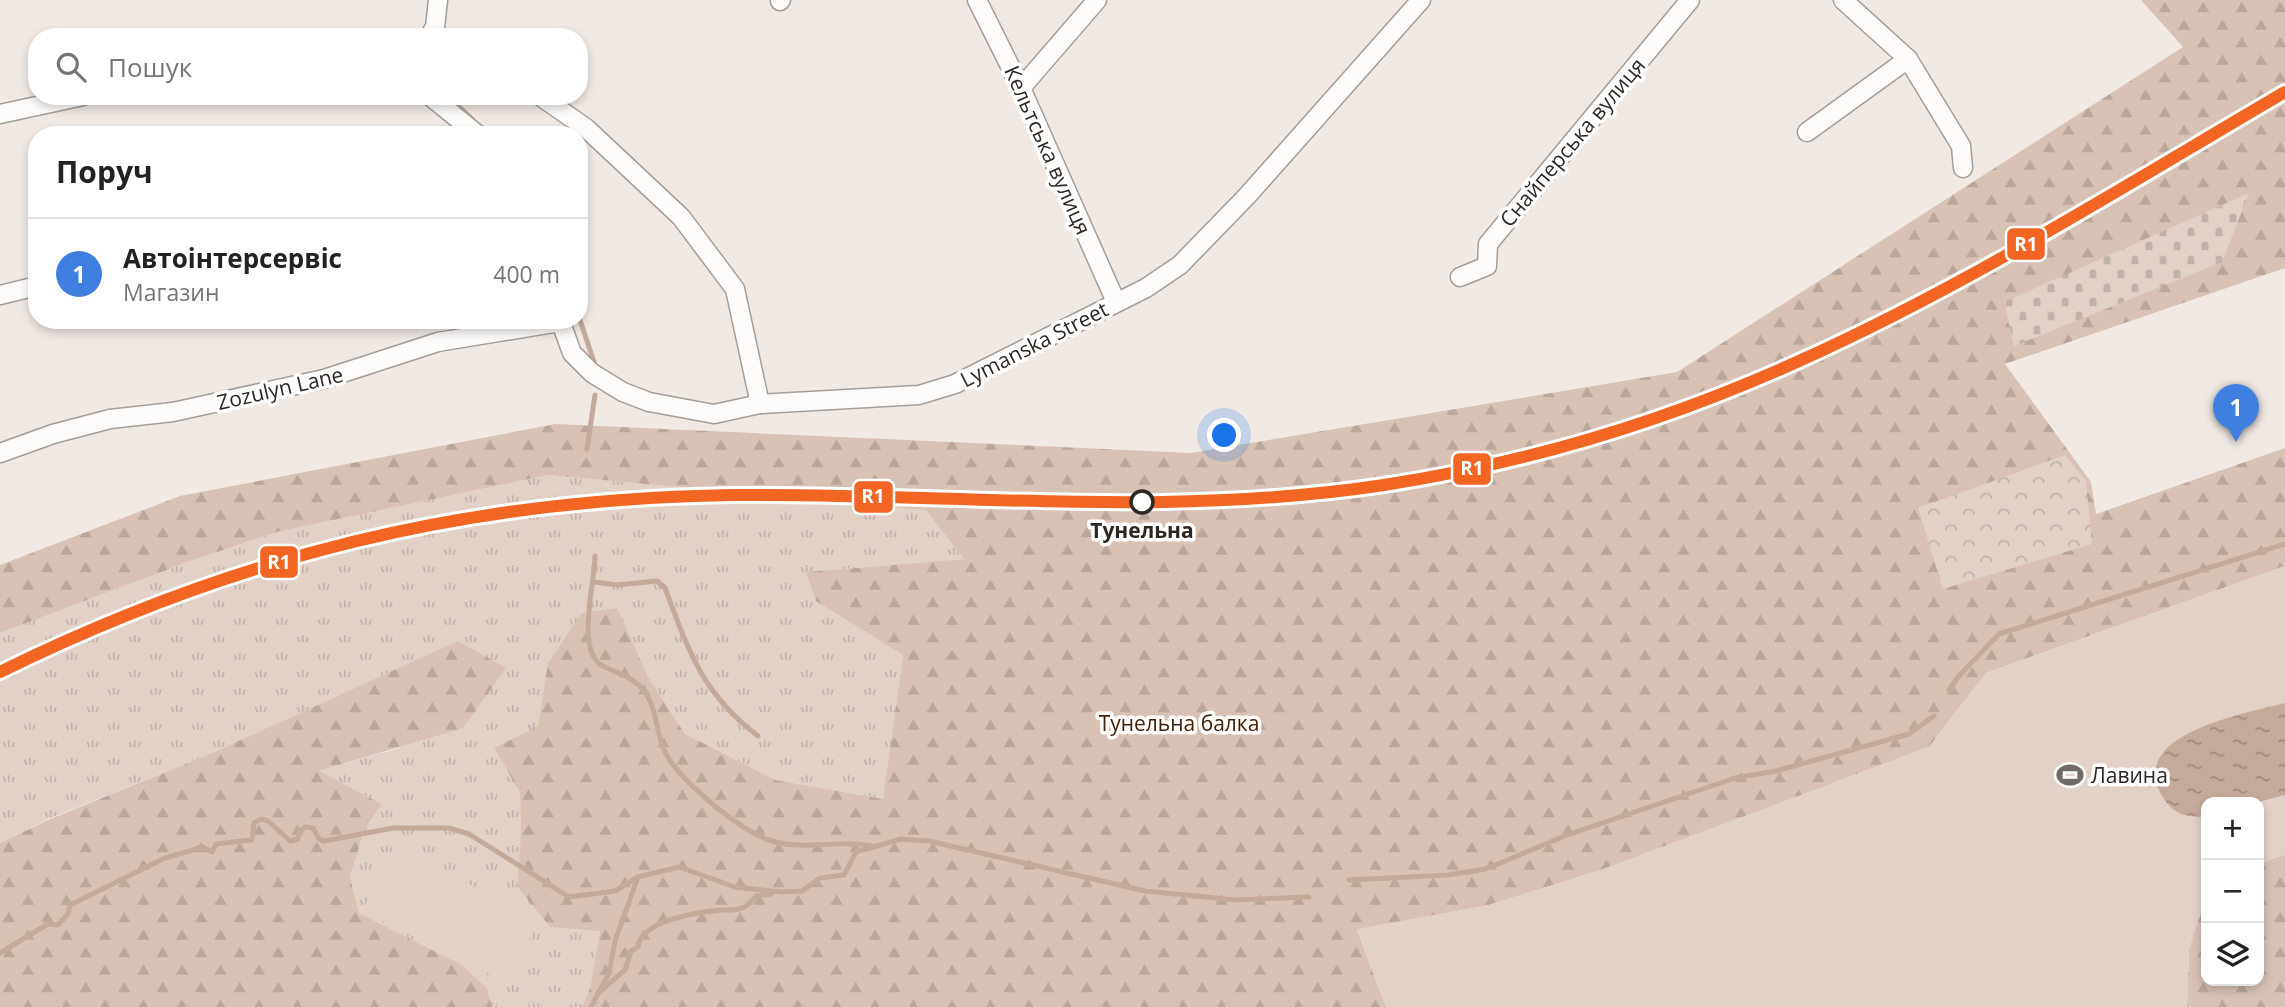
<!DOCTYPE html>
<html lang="uk">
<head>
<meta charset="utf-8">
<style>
	body { margin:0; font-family:"Open Sans",sans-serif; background:#f2f2f2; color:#222 }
	.controls { position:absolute; right:21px; bottom:21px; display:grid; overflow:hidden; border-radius:14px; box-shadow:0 4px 10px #0003 }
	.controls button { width:63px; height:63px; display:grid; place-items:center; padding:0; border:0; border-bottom:2px solid #e0e0e0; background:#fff; color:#222; font:35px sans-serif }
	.you { position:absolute; left:1225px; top:436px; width:24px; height:24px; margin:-18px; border:5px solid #fff; border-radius:50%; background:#1a73e8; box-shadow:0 0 0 10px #1a73e833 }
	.badge { display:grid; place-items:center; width:46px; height:46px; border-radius:50%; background:#7c3aed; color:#fff; font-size:23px; font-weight:700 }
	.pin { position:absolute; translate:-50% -58px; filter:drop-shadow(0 2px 4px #0008) }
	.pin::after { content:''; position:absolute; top:37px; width:24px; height:21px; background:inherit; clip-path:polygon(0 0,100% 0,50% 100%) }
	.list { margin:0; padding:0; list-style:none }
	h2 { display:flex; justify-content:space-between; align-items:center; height:91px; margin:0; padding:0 28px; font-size:30px }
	h2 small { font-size:23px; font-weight:400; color:#767676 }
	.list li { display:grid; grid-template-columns:46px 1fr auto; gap:21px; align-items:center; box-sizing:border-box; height:112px; padding:0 28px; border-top:2px solid #e0e0e0 }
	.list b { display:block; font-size:26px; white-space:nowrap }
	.list p { margin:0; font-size:23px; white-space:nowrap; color:#767676 }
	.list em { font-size:23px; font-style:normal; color:#767676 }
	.icon { flex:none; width:38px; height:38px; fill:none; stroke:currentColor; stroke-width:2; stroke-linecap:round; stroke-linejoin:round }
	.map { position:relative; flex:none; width:2285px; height:1007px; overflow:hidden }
	.search { position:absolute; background:#fff; box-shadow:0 4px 10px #0003; left:28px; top:28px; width:560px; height:77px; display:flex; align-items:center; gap:18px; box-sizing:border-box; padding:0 24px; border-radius:28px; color:#767676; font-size:26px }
	.panel { position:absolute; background:#fff; box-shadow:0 4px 10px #0003; left:28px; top:126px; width:560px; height:203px; border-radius:28px }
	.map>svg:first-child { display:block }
	.grass { fill:url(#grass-tufts) }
	.forest { fill:url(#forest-firs) }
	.cemetery { fill:url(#cemetery-stones) }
	.park { fill:url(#park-crowns) }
	.garden { fill:#e2d1c6 }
	.water { fill:url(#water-ripples) }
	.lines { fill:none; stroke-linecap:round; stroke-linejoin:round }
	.stream { stroke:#c3aa9a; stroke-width:5 }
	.street-casing { stroke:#a39e9a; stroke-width:21 }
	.street { stroke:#fdfcfb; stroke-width:18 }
	.rail-1-casing { stroke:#fff; stroke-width:18 }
	.rail-1 { stroke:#f26522; stroke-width:12 }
	.stop-dot { fill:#fff; stroke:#2c2723; stroke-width:3.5 }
	.labels { text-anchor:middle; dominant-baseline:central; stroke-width:7; stroke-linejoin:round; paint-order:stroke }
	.street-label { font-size:21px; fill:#2c2723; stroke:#fff }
	.stop-label { font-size:21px; font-weight:bold; fill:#2c2723; stroke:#fff }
	.park-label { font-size:21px; fill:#422007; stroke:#fff }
	.poi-label { font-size:21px; fill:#2c2723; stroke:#fff; text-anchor:start }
	.line-badge { stroke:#fff; stroke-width:2.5 }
	.badge-label { font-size:19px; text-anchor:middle; font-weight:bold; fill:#fff }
</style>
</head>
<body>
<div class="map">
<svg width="2285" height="1007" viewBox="0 0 2285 1007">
	<defs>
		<pattern id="grass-tufts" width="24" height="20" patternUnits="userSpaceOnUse" patternTransform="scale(1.75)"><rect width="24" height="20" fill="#e2d1c6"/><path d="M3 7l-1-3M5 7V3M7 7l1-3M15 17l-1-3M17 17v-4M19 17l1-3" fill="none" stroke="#c2b3aa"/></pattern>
		<pattern id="forest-firs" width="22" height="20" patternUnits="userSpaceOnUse" patternTransform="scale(1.75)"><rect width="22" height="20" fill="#d8c2b5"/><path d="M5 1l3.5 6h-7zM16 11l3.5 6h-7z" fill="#baa79b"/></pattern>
		<pattern id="cemetery-stones" width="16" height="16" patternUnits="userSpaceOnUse" patternTransform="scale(1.75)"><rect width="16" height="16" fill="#e2d1c6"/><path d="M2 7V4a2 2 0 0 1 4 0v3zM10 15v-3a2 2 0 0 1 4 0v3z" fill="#c2b3aa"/></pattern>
		<pattern id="park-crowns" width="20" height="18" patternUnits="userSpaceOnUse" patternTransform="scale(1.75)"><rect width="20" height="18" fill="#e2d1c6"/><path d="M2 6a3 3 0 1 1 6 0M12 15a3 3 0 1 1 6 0" fill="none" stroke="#c2b3aa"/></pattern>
		<pattern id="water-ripples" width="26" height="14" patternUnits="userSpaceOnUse" patternTransform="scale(1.75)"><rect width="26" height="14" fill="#c3aa9a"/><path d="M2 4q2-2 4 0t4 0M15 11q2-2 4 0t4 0" fill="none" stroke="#9f8a7d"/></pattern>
	</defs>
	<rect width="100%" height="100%" fill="#f1e9e4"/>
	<path class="grass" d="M 548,475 L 927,510 L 964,559 L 806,572 L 861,626 L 903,655 L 883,799 L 776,780 L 685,734 L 647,675 L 548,663 L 538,727 L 494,748 L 520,793 L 521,836 L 600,931 L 590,988 L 582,1007 L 492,1007 L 487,988 L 462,965 L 359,913 L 350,877 L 364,831 L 382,804 L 318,771 L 400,748 L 459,641 L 212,753 L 48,819 L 0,843 L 0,633 L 188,562 L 277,532 Z"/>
	<g class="forest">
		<path d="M 2141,0 L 2285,0 L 2285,268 L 2005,364 L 2091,482 L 2096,514 L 2285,448 L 2285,566 L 1986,673 L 1929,747 L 1601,870 L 1489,905 L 1357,930 L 1386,1007 L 582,1007 L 590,988 L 600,931 L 550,927 L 517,886 L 521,836 L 520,793 L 494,748 L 538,726 L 548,663 L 582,613 L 617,608 L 647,675 L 685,734 L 776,780 L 883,799 L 903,655 L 816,601 L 806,572 L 964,559 L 926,510 L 548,475 L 277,532 L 188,562 L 0,633 L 0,565 L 180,496 L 555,424 L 1191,453 L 1677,372 L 2183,47 Z"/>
		<path d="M 458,641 L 506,668 L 463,728 L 319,771 L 382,804 L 364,831 L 350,877 L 359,913 L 462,965 L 487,988 L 492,1007 L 0,1007 L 0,843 L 48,820 L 212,753 Z"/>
		<path d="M 2285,854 L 2285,1007 L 2187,1007 L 2189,948 L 2206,896 L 2206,981 L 2259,981 L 2259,864 Z"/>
	</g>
	<path class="cemetery" d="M 2249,193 L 2222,262 L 2014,346 L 2004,302 Z"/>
	<path class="park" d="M 2065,455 L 2086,481 L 2092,544 L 1943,589 L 1918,508 Z"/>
	<g class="garden">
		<path d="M 2285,566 L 2285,854 L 2259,864 L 2259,802 L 2206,802 L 2206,896 L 2189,948 L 2187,1007 L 1386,1007 L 1357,929 L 1489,905 L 1601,870 L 1929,747 L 1986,673 Z"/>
		<path d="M 394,847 L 539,919 L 508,983 L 362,911 Z"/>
	</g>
	<path class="water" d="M 2285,703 L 2285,795 L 2258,802 L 2206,802 L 2206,816 C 2189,818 2174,815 2164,799 C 2122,734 2245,714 2285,703 Z"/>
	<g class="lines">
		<g class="stream">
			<path d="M 448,96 L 473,120"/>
			<path d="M 579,317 L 596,368"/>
			<path d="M 587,449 L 595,395"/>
			<path d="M 595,556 C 595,583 575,652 603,666 C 621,675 639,679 649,699 C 657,715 657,734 664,750 C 678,780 740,831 772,841 C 805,851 840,839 872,846"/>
			<path d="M 595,582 L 617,585 L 657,581 L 665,588 C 689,652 702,693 758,736"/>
			<path d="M 1949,690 L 1958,677 L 1999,634 L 2285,544"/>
			<path d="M 1349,880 L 1448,875 L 1486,869 L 1567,835 L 1735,778 L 1776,771 L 1909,734 L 1934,716"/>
			<path d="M 0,953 L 48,924 L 58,925 L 68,914 L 70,905 L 165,858 L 203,847 L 212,852 L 216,844 L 252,840 L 254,823 L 261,819 L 268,821 L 290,841 L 298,839 L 299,832 L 305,827 L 313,828 L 319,839 L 324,841 L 393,828 L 449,828 L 469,834 L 569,897 L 615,891 L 638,877 L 679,867 L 735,887 L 781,892 L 802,891 L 820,878 L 844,875 L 856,852 L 901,839 L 929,841 L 1145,891 L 1235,900 L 1309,897"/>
			<path d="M 598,993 L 625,970 L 631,951 L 638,947 C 641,920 699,912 722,910 C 730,910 737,911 744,907 C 749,905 752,900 756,896 L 771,894"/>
			<path d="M 591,1007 L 609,973 L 615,941 L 638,877"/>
		</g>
		<g class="street-casing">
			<g id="street">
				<path d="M 977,0 L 1021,88 L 1116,302"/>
				<path d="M 1843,0 L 1908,59 L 1961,146 L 1963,168"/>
				<path d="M 780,1 L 781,0"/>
				<path d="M 429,37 L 435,27 L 438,0"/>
				<path d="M 1021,88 L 1097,0"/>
				<path d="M 430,96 L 478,135"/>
				<path d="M 540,96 L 586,128 L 681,217 L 735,289 L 760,404"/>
				<path d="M 0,114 L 83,96"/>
				<path d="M 1807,132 L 1908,59"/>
				<path d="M 1460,277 L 1487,266 L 1488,244 L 1690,0"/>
				<path d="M 0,295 L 37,286"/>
				<path d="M 560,320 L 572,353 L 592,373 L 623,392 L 649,402 L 714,414 L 760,404 L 919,395 L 955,384 L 1146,288 L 1180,265 L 1247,196 L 1421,0"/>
				<path d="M 0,453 L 53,434 L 110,419 L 173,412 L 324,379 L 438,342 L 560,322"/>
			</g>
		</g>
		<use href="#street" class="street"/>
		<g class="rail-1-casing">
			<path id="rail-1" d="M 0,672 C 238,555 467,499 733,495 C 950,493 1167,518 1384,485 C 1527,463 1667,421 1799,361 C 1968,285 2126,185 2285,92"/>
		</g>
		<use href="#rail-1" class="rail-1"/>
	</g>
	<defs>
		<g id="stadium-bare" transform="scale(2.1)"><path d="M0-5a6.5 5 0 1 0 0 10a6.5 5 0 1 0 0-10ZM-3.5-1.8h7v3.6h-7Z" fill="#716b67" stroke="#fff" stroke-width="2.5" paint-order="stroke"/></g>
	</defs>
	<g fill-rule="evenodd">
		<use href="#stadium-bare" x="2070" y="775"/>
	</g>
	<circle class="stop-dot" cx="1142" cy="502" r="11"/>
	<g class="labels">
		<g class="street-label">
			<text transform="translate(1572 142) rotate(-50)">Снайперська вулиця</text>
			<text transform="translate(1048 150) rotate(66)">Кельтська вулиця</text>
			<text transform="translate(1034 344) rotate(-27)">Lymanska Street</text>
			<text transform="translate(280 388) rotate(-13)">Zozulyn Lane</text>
		</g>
		<g class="stop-label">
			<text x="1142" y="530">Тунельна</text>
		</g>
		<g class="park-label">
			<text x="1179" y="723">Тунельна балка</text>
		</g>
		<g class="poi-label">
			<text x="2091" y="775">Лавина</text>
		</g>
	</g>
	<g class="line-badge">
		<rect x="2006" y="227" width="40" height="34" rx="7" fill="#f26522"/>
		<rect x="1452" y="452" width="40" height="34" rx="7" fill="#f26522"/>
		<rect x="853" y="480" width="41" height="34" rx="7" fill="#f26522"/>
		<rect x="259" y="545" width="40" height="34" rx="7" fill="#f26522"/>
	</g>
	<g class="badge-label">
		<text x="2026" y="251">R1</text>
		<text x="1472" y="475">R1</text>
		<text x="873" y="503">R1</text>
		<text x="279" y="569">R1</text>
	</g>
</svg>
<div class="controls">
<button>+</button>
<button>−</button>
<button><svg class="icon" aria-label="layers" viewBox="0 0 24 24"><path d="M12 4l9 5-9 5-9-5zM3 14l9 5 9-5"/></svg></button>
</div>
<div class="you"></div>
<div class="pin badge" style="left:2236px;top:442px;background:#3f7fe0">1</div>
<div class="search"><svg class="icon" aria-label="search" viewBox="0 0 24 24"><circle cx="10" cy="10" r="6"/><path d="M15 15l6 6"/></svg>Пошук</div>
<section class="panel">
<h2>Поруч<small></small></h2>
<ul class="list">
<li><span class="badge" style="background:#3f7fe0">1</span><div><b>Автоінтерсервіс</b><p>Магазин</p></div><em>400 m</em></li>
</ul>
</section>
</div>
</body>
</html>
